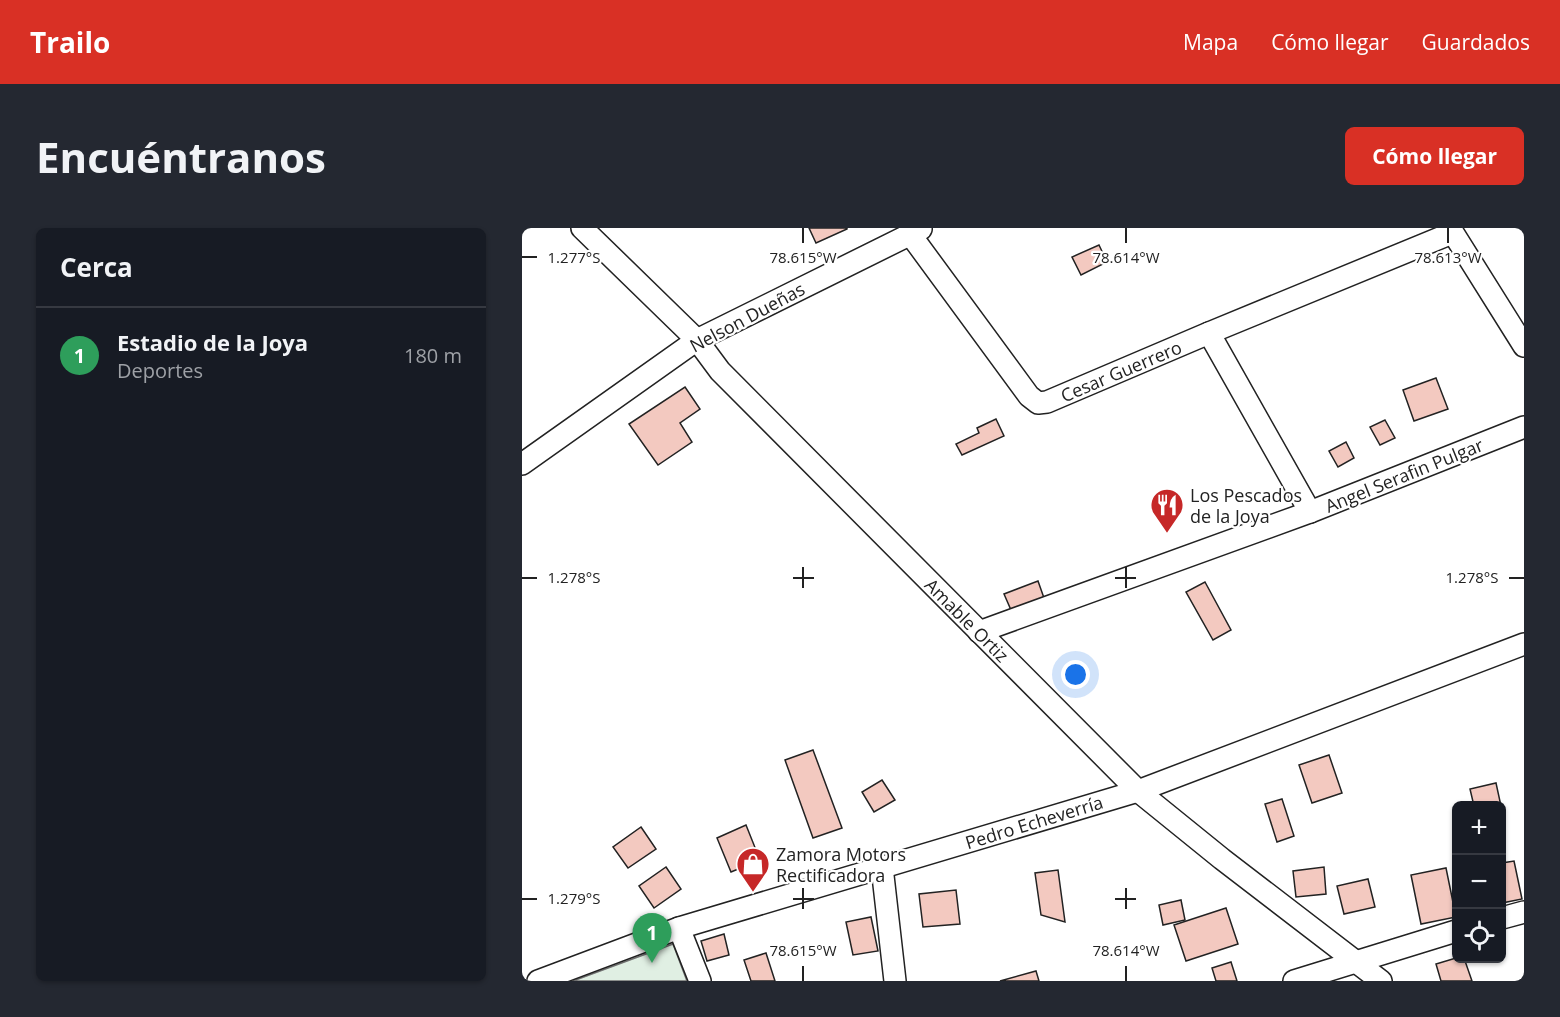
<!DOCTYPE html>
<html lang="es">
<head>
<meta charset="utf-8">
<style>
	body { margin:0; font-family:"Open Sans",sans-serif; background:#242831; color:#f1f3f6 }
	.controls { position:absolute; right:18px; bottom:18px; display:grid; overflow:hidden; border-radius:9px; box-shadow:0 2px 4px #0004 }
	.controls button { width:54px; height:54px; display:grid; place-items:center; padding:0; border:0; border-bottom:2px solid #363941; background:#171b24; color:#f1f3f6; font:30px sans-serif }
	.you { position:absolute; left:554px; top:447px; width:21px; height:21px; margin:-15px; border:4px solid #fff; border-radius:50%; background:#1a73e8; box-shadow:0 0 0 9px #1a73e833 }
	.badge { display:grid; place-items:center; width:39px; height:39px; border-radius:50%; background:#d93025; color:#fff; font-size:20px; font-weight:700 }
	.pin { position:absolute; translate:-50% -50px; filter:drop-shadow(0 2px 3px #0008) }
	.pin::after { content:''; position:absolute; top:32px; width:21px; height:18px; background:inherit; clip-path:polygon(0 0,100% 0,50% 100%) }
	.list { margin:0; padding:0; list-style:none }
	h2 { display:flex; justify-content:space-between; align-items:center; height:78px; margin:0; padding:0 24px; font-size:26px }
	h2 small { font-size:20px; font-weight:400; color:#9ea1a6 }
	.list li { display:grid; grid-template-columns:39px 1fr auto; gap:18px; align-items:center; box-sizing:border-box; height:96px; padding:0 24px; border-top:2px solid #363941 }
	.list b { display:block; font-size:22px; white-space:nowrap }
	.list p { margin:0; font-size:20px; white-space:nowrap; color:#9ea1a6 }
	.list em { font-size:20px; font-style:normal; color:#9ea1a6 }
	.icon { flex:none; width:33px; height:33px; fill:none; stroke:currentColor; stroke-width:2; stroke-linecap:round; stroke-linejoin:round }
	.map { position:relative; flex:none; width:1002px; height:753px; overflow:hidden; border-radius:9px }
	header { display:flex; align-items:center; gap:36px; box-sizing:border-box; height:84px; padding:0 30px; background:#d93025; color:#fff }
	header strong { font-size:28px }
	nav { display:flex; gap:33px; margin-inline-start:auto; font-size:21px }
	.intro { display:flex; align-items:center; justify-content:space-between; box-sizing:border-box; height:144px; padding:0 36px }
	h1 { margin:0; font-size:42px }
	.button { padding:15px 27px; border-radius:9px; background:#d93025; color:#fff; font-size:21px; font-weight:700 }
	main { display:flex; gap:36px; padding:0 36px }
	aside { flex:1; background:#171b24; border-radius:9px; box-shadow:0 2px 4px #0004 }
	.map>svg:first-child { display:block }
	.green { fill:#e0efe3; stroke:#6f6f6f; stroke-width:1.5 }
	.building { fill:#f3c9c0; stroke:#222; stroke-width:1.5 }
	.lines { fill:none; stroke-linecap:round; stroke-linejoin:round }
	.minor-casing { stroke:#222; stroke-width:24 }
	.minor { stroke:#fff; stroke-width:21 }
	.ticks { fill:none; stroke:#222; stroke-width:2 }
	.labels { text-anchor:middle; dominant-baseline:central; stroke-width:4.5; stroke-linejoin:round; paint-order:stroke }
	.street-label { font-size:18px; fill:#222; stroke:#fff }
	.poi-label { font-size:18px; fill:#222; stroke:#fff; text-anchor:start }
	.ticks-label { font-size:15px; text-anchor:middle; fill:#222; stroke:#fff; stroke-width:4.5; stroke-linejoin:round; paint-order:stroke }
</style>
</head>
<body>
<header>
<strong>Trailo</strong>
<nav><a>Mapa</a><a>Cómo llegar</a><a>Guardados</a></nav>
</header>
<div class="intro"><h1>Encuéntranos</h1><a class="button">Cómo llegar</a></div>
<main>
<aside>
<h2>Cerca<small></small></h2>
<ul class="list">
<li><span class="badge" style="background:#2e9e5b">1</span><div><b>Estadio de la Joya</b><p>Deportes</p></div><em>180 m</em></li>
</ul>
</aside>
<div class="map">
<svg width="1002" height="753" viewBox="0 0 1002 753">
	<rect width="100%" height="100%" fill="#fff"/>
	<path class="green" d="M 151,716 L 165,753 L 51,753 Z"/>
	<g class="building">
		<path d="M 287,0 L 325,0 L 325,1 L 294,15 Z"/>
		<path d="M 577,17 L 585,34 L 559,47 L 550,29 Z"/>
		<path d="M 914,150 L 926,181 L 892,193 L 881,162 Z"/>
		<path d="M 163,159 L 178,181 L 158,195 L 170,214 L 136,237 L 107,196 Z"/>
		<path d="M 474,191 L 482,208 L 440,227 L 434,216 L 457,205 L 455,200 Z"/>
		<path d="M 863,192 L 873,210 L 858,217 L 848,199 Z"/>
		<path d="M 824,214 L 832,230 L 816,239 L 807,223 Z"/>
		<path d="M 516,353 L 522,370 L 489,382 L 482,366 Z"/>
		<path d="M 683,354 L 709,402 L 691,412 L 664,364 Z"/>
		<path d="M 291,522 L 320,600 L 291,610 L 263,532 Z"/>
		<path d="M 807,527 L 820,565 L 790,575 L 777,537 Z"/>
		<path d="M 360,552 L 373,572 L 352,584 L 340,564 Z"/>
		<path d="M 974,555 L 979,578 L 952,578 L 948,561 Z"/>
		<path d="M 760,571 L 772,608 L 755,614 L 743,576 Z"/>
		<path d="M 224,597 L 238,632 L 209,644 L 195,610 Z"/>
		<path d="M 119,599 L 134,621 L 106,640 L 91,619 Z"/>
		<path d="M 992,633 L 1000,671 L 980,675 L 980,635 Z"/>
		<path d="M 144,639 L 159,661 L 132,680 L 117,658 Z"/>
		<path d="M 802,639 L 804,666 L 774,669 L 771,643 Z"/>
		<path d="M 924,640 L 934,689 L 899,696 L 889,647 Z"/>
		<path d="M 536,642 L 543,694 L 519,687 L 513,645 Z"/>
		<path d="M 846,651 L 853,679 L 822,686 L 815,658 Z"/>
		<path d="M 434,662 L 438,696 L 401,699 L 397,666 Z"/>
		<path d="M 659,672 L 663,692 L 641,697 L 637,677 Z"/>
		<path d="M 704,680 L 716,716 L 664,733 L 652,697 Z"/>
		<path d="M 349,689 L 356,723 L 331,727 L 324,694 Z"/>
		<path d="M 202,706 L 207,727 L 185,733 L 179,713 Z"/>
		<path d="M 244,725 L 253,753 L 229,753 L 222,732 Z"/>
		<path d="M 934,730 L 942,730 L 950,753 L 919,753 L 914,736 Z"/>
		<path d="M 709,734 L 715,753 L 694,753 L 690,740 Z"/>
		<path d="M 514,743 L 517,753 L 478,753 Z"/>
	</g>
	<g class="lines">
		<g class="minor-casing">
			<g id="minor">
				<path d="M 60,0 L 175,112 L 198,143 L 616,563 L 700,631 L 859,753"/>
				<path d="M 928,0 L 1002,118"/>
				<path d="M 388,6 L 507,168 L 516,175 L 525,174 L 687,105 L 788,284"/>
				<path d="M 687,105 L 930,5"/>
				<path d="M 0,236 L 175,112 L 399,1"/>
				<path d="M 457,404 L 788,284 L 1002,199"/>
				<path d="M 360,639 L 373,753"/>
				<path d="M 980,690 L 1002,684"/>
				<path d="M 157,700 L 178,753"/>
				<path d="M 16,753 L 157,700 L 616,563 L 1002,416"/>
				<path d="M 772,753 L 934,703"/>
			</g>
		</g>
		<use href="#minor" class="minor"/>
	</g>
	<path class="ticks" d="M 281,0 L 281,15M 604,0 L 604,15M 926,0 L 926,15M 0,29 L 15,29M 281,339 L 281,360M 604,339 L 604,360M 0,350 L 15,350M 271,350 L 292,350M 593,350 L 614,350M 987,350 L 1002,350M 281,660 L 281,681M 604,660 L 604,681M 0,671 L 15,671M 271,671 L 292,671M 593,671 L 614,671M 281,738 L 281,753M 604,738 L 604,753"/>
	<defs>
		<g id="restaurant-pin" transform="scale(1.725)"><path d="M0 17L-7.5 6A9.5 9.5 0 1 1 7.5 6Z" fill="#c62828" stroke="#fff"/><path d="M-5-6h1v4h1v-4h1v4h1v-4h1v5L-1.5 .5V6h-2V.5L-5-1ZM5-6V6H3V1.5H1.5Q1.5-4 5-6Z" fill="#fff"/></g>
		<g id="shop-pin" transform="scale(1.725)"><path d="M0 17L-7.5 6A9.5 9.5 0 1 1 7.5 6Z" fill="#c62828" stroke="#fff"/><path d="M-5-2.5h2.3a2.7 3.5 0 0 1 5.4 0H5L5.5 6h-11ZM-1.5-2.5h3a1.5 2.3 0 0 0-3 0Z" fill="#fff"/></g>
	</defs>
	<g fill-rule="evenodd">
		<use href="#restaurant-pin" x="645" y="277"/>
		<use href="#shop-pin" x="231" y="636"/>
	</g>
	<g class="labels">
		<g class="street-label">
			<text transform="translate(225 89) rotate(-28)">Nelson Dueñas</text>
			<text transform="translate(599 143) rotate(-23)">Cesar Guerrero</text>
			<text transform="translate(882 247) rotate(-22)">Angel Serafin Pulgar</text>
			<text transform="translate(445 392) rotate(45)">Amable Ortiz</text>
			<text transform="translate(512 594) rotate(-17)">Pedro Echeverría</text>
		</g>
		<g class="poi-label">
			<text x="668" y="267">Los Pescados<tspan x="668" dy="21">de la Joya</tspan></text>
			<text x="254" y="626">Zamora Motors<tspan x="254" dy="21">Rectificadora</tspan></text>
		</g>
	</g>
	<g class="ticks-label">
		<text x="52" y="35">1.277°S</text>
		<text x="281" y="35">78.615°W</text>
		<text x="604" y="35">78.614°W</text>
		<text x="926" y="35">78.613°W</text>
		<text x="52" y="355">1.278°S</text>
		<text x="950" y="355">1.278°S</text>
		<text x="52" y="676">1.279°S</text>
		<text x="281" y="728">78.615°W</text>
		<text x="604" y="728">78.614°W</text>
	</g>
</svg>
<div class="controls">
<button>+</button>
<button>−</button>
<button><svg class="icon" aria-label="locate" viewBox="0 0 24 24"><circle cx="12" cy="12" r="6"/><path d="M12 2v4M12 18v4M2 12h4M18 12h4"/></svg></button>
</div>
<div class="you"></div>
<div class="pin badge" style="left:130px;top:735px;background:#2e9e5b">1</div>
</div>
</main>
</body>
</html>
